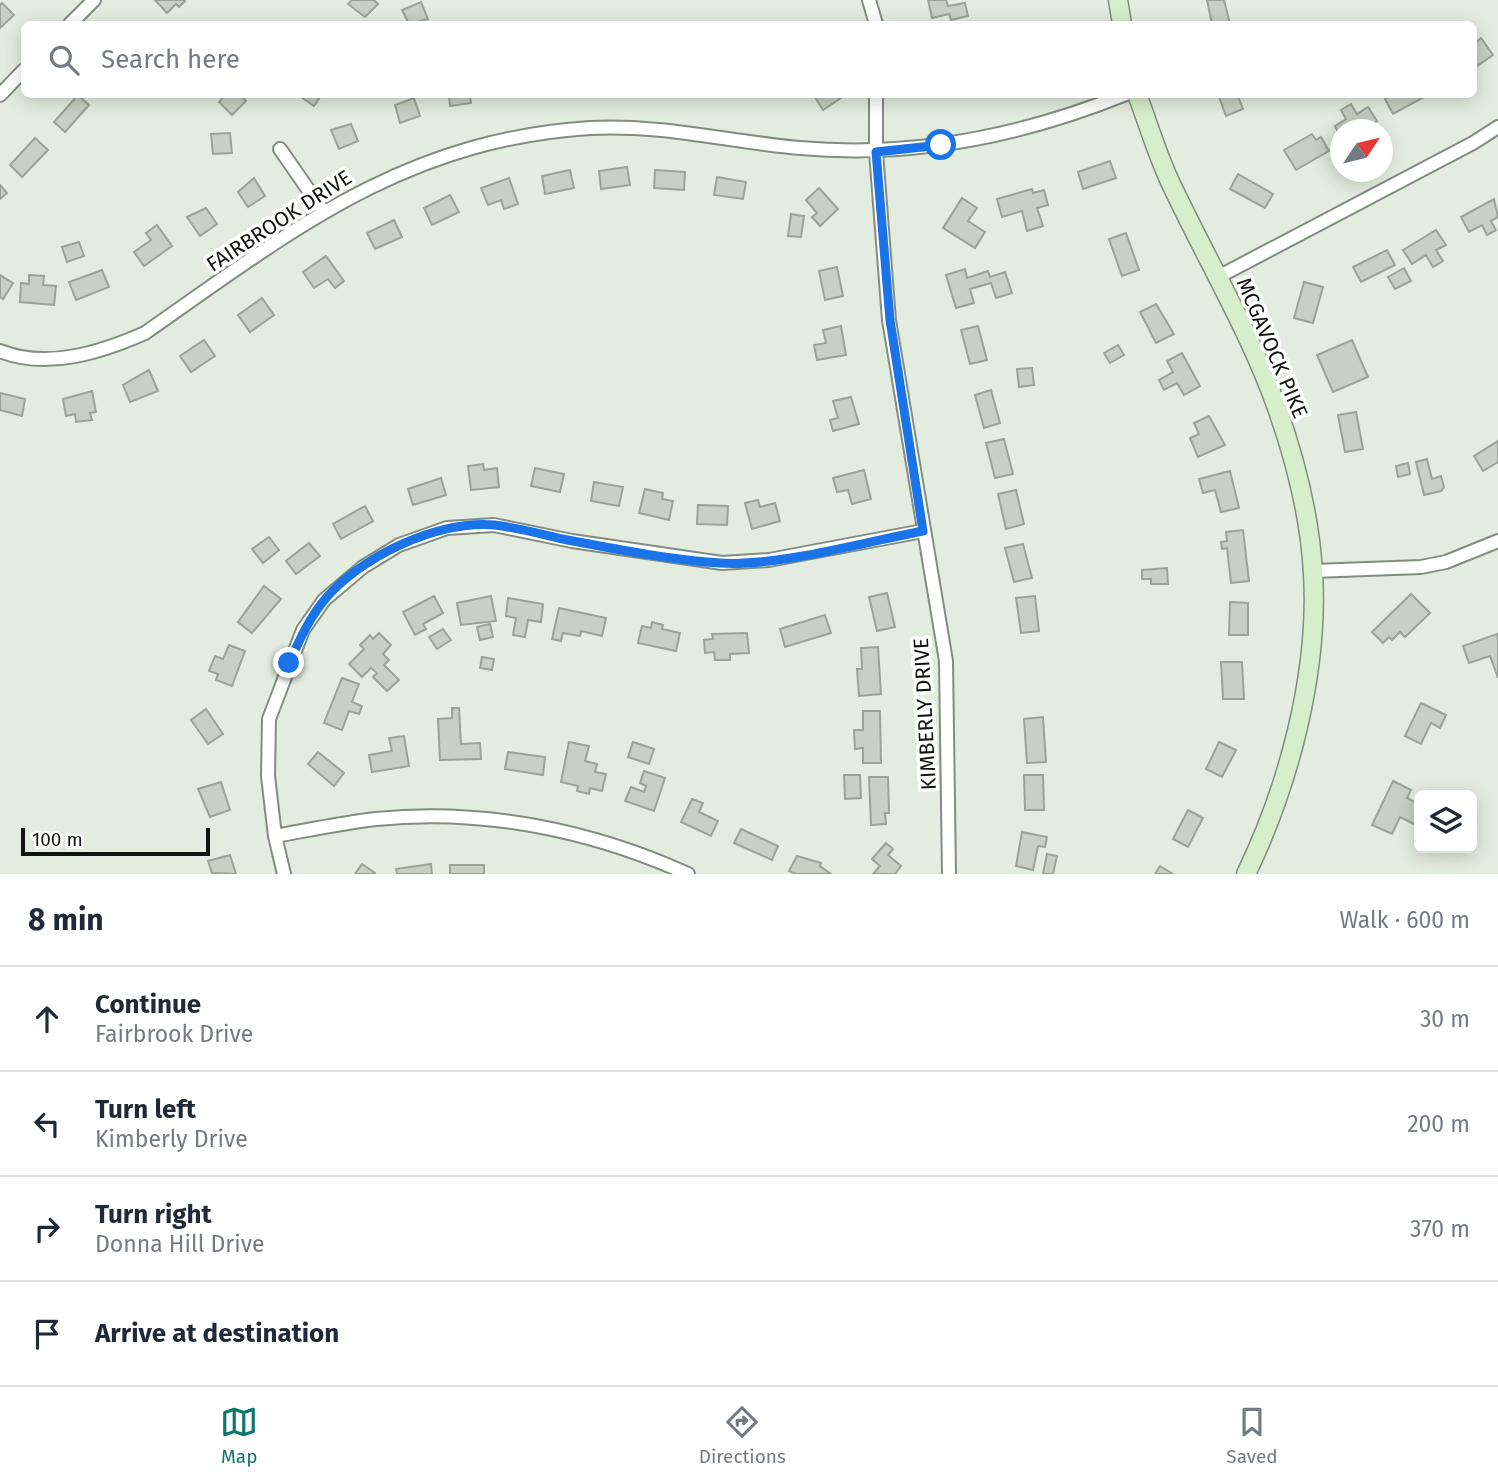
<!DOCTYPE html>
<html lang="en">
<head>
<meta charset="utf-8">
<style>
	body { margin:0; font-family:"Fira Sans",sans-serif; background:#f6f6f7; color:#1f2937 }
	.controls { position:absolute; right:21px; bottom:21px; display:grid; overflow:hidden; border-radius:10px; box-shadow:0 4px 18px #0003 }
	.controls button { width:63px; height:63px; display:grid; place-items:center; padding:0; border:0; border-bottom:2px solid #e0e1e3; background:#fff; color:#1f2937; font:35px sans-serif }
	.compass { position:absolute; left:1330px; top:119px; width:63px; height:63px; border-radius:50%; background:#fff; box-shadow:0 4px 18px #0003; rotate:55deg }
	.scale { position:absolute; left:21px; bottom:18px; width:189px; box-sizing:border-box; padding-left:7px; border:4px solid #10130f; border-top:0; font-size:19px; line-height:24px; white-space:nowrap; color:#10130f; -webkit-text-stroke:5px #fff; paint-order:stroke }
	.stop { position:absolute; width:21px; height:21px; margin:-16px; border:5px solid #1a73e8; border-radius:50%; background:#fff }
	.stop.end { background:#1a73e8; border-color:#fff; box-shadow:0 2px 7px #0008 }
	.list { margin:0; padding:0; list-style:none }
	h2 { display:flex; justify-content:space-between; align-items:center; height:91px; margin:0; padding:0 28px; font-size:30px }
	h2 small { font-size:23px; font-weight:400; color:#747a83 }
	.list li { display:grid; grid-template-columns:46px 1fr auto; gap:21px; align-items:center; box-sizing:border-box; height:105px; padding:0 28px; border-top:2px solid #e0e1e3 }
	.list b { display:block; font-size:26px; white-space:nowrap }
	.list p { margin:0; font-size:23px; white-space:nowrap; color:#747a83 }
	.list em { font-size:23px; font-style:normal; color:#747a83 }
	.icon { flex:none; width:38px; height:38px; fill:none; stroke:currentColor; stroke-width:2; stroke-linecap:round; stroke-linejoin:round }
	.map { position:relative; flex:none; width:1498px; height:874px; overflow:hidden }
	.search { position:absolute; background:#fff; box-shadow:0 4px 18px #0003; left:21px; right:21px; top:21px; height:77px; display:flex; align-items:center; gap:18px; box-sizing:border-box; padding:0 24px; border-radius:10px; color:#747a83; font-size:26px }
	.sheet { height:511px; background:#fff }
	nav { display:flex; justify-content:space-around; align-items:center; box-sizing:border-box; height:98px; border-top:2px solid #e0e1e3; background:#fff; font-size:19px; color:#747a83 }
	nav a { display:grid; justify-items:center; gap:4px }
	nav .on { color:#0f766e }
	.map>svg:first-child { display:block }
	.building { fill:#c7d0c3; stroke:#9aa396; stroke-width:2 }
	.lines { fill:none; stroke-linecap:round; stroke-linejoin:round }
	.minor-casing { stroke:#838c80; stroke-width:16 }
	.secondary-casing { stroke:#838c80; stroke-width:21 }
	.minor { stroke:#fff; stroke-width:12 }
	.secondary { stroke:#d6eec9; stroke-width:18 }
	.route { stroke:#1a73e8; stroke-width:9 }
	.labels { text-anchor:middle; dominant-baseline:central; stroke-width:7; stroke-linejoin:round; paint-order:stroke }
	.street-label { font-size:21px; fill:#10130f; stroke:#fff }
</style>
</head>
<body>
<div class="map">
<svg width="1498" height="874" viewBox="0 0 1498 874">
	<rect width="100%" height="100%" fill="#e3eddf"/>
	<g class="building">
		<path d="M 155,0 L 185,0 L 185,1 L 179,7 L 176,4 L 167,13 Z"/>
		<path d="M 352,0 L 374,0 L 378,4 L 365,17 L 348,4 Z"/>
		<path d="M 928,0 L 946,0 L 948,6 L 965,3 L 968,16 L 951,20 L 949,14 L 932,18 Z"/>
		<path d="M 1207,0 L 1224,0 L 1230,24 L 1212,24 Z"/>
		<path d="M 421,2 L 428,19 L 409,24 L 402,10 Z"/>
		<path d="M 2,3 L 14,15 L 0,28 L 0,5 Z"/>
		<path d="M 1481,38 L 1493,55 L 1474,68 L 1474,44 Z"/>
		<path d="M 226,94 L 240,94 L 246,101 L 232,115 L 219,102 Z"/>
		<path d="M 297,94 L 322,94 L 314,106 Z"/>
		<path d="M 449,94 L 470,94 L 471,103 L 450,106 Z"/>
		<path d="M 813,94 L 839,94 L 841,98 L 823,110 Z"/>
		<path d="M 1218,94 L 1237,94 L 1243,109 L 1226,116 Z"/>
		<path d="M 1393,94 L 1428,94 L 1428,95 L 1393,114 L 1385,99 Z"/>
		<path d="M 78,95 L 89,105 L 65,132 L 54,122 Z"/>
		<path d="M 414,98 L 420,116 L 400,123 L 395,105 Z"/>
		<path d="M 1351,104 L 1357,114 L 1368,107 L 1377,121 L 1363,130 L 1340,130 L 1340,136 L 1335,126 L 1346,119 L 1341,110 Z"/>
		<path d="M 351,124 L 358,141 L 339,149 L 331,130 Z"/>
		<path d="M 230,133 L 232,153 L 213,154 L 211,134 Z"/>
		<path d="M 1312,134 L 1316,140 L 1321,137 L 1329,151 L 1296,170 L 1284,150 Z"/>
		<path d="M 35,138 L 48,150 L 22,177 L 10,165 Z"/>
		<path d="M 1110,161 L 1116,178 L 1083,189 L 1078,172 Z"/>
		<path d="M 627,167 L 630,185 L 601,189 L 599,171 Z"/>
		<path d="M 570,170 L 574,188 L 545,194 L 542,176 Z"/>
		<path d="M 655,170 L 685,172 L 684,190 L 654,188 Z"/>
		<path d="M 1238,174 L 1273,194 L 1265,208 L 1230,189 Z"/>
		<path d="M 717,177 L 746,182 L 743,199 L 714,195 Z"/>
		<path d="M 254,178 L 265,196 L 248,207 L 238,192 Z"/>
		<path d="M 509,178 L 518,204 L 504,209 L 501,200 L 488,205 L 481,188 Z"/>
		<path d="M 0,185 L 7,193 L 0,199 Z"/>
		<path d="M 819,188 L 838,209 L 820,226 L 812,217 L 817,213 L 806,200 Z"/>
		<path d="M 1032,189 L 1033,193 L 1044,190 L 1048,205 L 1037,208 L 1043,226 L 1027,231 L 1022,211 L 1002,217 L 997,199 Z"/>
		<path d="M 450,195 L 459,212 L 432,225 L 424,208 Z"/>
		<path d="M 962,198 L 977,208 L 968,221 L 985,232 L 975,248 L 943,228 Z"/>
		<path d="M 1494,199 L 1498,217 L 1491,221 L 1496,230 L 1487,235 L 1482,225 L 1469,232 L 1461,217 Z"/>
		<path d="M 206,208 L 217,224 L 200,236 L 187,217 Z"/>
		<path d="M 791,214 L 804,216 L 801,237 L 788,236 Z"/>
		<path d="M 394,220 L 402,237 L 375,249 L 367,233 Z"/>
		<path d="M 157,225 L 172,246 L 144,266 L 134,252 L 151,240 L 146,233 Z"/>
		<path d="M 1436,230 L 1446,245 L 1436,250 L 1443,261 L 1433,267 L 1426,255 L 1412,264 L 1403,250 Z"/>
		<path d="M 1126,233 L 1139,270 L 1122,276 L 1109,239 Z"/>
		<path d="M 79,242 L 84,256 L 67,262 L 62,247 Z"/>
		<path d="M 1387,250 L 1395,265 L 1361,282 L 1353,267 Z"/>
		<path d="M 326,256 L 344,281 L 335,288 L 328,279 L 314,288 L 303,272 Z"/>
		<path d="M 837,267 L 843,296 L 825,300 L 819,271 Z"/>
		<path d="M 1404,268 L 1411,281 L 1395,289 L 1388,277 Z"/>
		<path d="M 965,269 L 967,278 L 988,271 L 990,277 L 1005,272 L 1012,293 L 996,298 L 991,283 L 970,289 L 974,303 L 956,308 L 946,275 Z"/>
		<path d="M 102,270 L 109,287 L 76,300 L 69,282 Z"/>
		<path d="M 0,275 L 13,283 L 3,299 L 0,297 Z"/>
		<path d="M 29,275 L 44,276 L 43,285 L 56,286 L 54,305 L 20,302 L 21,283 L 29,284 Z"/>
		<path d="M 1304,282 L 1323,287 L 1313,323 L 1294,318 Z"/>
		<path d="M 262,298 L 274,315 L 250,332 L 238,315 Z"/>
		<path d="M 1156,304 L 1174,334 L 1156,343 L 1140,312 Z"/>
		<path d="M 841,326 L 846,355 L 817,360 L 814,345 L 826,343 L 823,330 Z"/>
		<path d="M 978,326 L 987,360 L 970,364 L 961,330 Z"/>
		<path d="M 204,340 L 215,356 L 191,372 L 180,356 Z"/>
		<path d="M 1352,340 L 1368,377 L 1333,392 L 1317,355 Z"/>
		<path d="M 1118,345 L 1124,355 L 1110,363 L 1104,353 Z"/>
		<path d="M 1182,353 L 1200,386 L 1184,395 L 1177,383 L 1164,390 L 1159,380 L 1173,372 L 1167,361 Z"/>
		<path d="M 1032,368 L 1034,385 L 1019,387 L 1017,369 Z"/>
		<path d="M 149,370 L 158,391 L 130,402 L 123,385 Z"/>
		<path d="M 991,390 L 1000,423 L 984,428 L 975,395 Z"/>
		<path d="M 92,391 L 96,412 L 90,413 L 92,420 L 76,422 L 75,414 L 66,416 L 63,399 Z"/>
		<path d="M 0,393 L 25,399 L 22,416 L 0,410 Z"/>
		<path d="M 851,397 L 859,424 L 833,431 L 830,420 L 838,418 L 833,401 Z"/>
		<path d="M 1356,412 L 1363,449 L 1345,452 L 1338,415 Z"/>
		<path d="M 1209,416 L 1225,445 L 1198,457 L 1190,438 L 1199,434 L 1194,423 Z"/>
		<path d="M 1004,439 L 1013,474 L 995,478 L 986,443 Z"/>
		<path d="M 1498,441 L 1498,462 L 1483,471 L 1474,456 Z"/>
		<path d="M 1427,459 L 1432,479 L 1441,476 L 1444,487 L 1441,491 L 1424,495 L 1416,462 Z"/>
		<path d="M 1408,463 L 1410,474 L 1398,477 L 1396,466 Z"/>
		<path d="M 483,464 L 484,470 L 497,468 L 499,487 L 471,490 L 468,466 Z"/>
		<path d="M 535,468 L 564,474 L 560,492 L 531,486 Z"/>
		<path d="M 864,470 L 871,499 L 852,504 L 848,490 L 837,492 L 833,478 Z"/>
		<path d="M 1230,471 L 1239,508 L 1221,512 L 1215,490 L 1203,493 L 1199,479 Z"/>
		<path d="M 441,478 L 446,495 L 413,505 L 408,489 Z"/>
		<path d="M 594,482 L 623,487 L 619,506 L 591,501 Z"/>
		<path d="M 645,489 L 663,493 L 662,499 L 673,501 L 669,520 L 639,513 Z"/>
		<path d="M 1016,490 L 1024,524 L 1006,529 L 998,494 Z"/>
		<path d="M 758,500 L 760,507 L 775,503 L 780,521 L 752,529 L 745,503 Z"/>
		<path d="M 698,505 L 728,506 L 727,525 L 697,524 Z"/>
		<path d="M 365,506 L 373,521 L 341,539 L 333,524 Z"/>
		<path d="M 1243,530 L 1249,581 L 1231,583 L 1227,548 L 1222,549 L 1221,542 L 1227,541 L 1226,532 Z"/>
		<path d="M 269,537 L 279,550 L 263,563 L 252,549 Z"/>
		<path d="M 309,543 L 320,556 L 296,574 L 286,561 Z"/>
		<path d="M 1023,544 L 1032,578 L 1014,582 L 1005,548 Z"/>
		<path d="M 1167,568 L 1168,584 L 1151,584 L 1151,579 L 1142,579 L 1142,570 Z"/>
		<path d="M 264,586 L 281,599 L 252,633 L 238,622 Z"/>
		<path d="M 887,593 L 895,627 L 877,631 L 869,597 Z"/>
		<path d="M 1411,594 L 1430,613 L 1405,637 L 1400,632 L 1392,640 L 1389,637 L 1383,643 L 1372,632 Z"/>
		<path d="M 434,596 L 443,613 L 423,624 L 426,629 L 415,635 L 403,612 Z"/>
		<path d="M 491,596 L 496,621 L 461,625 L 457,603 Z"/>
		<path d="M 1035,596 L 1039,631 L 1021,633 L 1016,598 Z"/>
		<path d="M 508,598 L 543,604 L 541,622 L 528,620 L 525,637 L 513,635 L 516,618 L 506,616 Z"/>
		<path d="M 1230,602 L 1248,603 L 1248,635 L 1229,635 Z"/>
		<path d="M 559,608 L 606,618 L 602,636 L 581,631 L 580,636 L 563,633 L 561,641 L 552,639 Z"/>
		<path d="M 825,615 L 831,633 L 785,647 L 780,629 Z"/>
		<path d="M 652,622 L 663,625 L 662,629 L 680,633 L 676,651 L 638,643 L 642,626 L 651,628 Z"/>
		<path d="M 490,624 L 493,637 L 480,640 L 477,627 Z"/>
		<path d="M 443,629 L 451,640 L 437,649 L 429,637 Z"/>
		<path d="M 379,633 L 391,645 L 383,654 L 389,660 L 384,665 L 399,680 L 387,691 L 373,677 L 377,673 L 371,668 L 362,677 L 349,664 L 364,649 L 360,645 L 370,635 L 373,639 Z"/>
		<path d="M 747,633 L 749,653 L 730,654 L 730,660 L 715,660 L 714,652 L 705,653 L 704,640 L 713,639 L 712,634 Z"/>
		<path d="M 1497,634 L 1498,637 L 1498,678 L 1490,656 L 1469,663 L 1463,646 Z"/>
		<path d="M 229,645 L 245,651 L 232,686 L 216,680 L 218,674 L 209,671 L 215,656 L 223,659 Z"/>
		<path d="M 878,647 L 881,694 L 859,696 L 857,669 L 862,669 L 861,648 Z"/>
		<path d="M 482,657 L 494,659 L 492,670 L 480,668 Z"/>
		<path d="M 1221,662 L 1242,662 L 1244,699 L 1223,699 Z"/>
		<path d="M 342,678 L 359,684 L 352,702 L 362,706 L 359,714 L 349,711 L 342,730 L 324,723 Z"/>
		<path d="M 1421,703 L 1446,715 L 1440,728 L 1431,723 L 1421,744 L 1405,736 Z"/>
		<path d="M 452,708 L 459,708 L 461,744 L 480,743 L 481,759 L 440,760 L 438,719 L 452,718 Z"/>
		<path d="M 206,709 L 223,734 L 208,744 L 191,720 Z"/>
		<path d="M 863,711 L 880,711 L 881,763 L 863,763 L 863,748 L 855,749 L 854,730 L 863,730 Z"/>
		<path d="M 1043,717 L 1046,762 L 1027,763 L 1024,719 Z"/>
		<path d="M 404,736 L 409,766 L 372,772 L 369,755 L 392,751 L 389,738 Z"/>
		<path d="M 569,742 L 589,746 L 585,761 L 597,764 L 595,772 L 606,774 L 602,791 L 590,788 L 589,794 L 577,791 L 578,786 L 561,782 Z"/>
		<path d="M 633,742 L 654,749 L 649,764 L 628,757 Z"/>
		<path d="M 1219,742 L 1236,750 L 1222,777 L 1206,769 Z"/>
		<path d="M 318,752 L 344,773 L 334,786 L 308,764 Z"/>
		<path d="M 508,752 L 545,757 L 543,775 L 505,769 Z"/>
		<path d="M 644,771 L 665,778 L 654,811 L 625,801 L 631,787 L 644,792 L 646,786 L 640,783 Z"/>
		<path d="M 844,775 L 860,775 L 861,798 L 845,799 Z"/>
		<path d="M 1024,775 L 1043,775 L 1044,810 L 1025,810 Z"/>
		<path d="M 869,777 L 888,777 L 889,813 L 885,813 L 886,824 L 871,825 Z"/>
		<path d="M 1393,781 L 1411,790 L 1407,798 L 1419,804 L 1419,823 L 1418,826 L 1400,817 L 1392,834 L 1372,825 Z"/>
		<path d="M 221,782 L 230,810 L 210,817 L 198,789 Z"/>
		<path d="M 692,799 L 703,803 L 699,812 L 718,821 L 711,836 L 681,822 Z"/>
		<path d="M 1188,810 L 1203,818 L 1188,847 L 1173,839 Z"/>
		<path d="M 741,829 L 778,846 L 772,860 L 734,843 Z"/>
		<path d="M 1022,832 L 1047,837 L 1045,847 L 1038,846 L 1033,870 L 1016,866 Z"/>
		<path d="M 886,843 L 893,849 L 888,855 L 901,866 L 895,874 L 873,874 L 880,866 L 872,859 Z"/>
		<path d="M 1047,854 L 1057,856 L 1053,874 L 1043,874 Z"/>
		<path d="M 230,855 L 236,874 L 212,873 L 208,861 Z"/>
		<path d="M 797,856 L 821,863 L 820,866 L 831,874 L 796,874 L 789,871 Z"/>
		<path d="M 362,864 L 375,873 L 375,874 L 355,874 Z"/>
		<path d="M 431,864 L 432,874 L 397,874 L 396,869 Z"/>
		<rect x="450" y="865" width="34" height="9"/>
		<path d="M 1160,866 L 1173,874 L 1155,874 Z"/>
	</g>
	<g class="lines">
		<g class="minor-casing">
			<g id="minor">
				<path d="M 869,0 L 876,24"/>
				<path d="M 70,24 L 94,0"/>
				<path d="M 876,94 L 876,152 L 889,320 L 946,661 L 949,874"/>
				<path d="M 0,95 L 24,70"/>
				<path d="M 280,149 L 323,211"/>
				<path d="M 1218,277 L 1473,143 L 1498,127"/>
				<path d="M 0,351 C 47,370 102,352 145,333 C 291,231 404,140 590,128 C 661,124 730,142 800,148 C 912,158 1022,136 1126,94"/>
				<path d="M 1313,571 L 1421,567 L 1446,562 L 1498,541"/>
				<path d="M 275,836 C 309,830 342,823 376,819 C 482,808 591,830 688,874"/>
				<path d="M 284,874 L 275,836 L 268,776 L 269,719 L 303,630 L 324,600 L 363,567 L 399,545 L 447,528 L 494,525 L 572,541 L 722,563 L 769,560 L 923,531"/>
			</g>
		</g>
		<g class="secondary-casing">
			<g id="secondary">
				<path d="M 1118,0 L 1122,24"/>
				<path d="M 1137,94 C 1149,126 1158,158 1173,188 C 1207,260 1251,334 1277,408 C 1295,459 1310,518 1313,573 C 1319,672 1289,785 1246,874"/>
			</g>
		</g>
		<use href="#minor" class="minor"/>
		<use href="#secondary" class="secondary"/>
	</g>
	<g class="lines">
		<path class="route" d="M 289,663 C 299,641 308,621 322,603 C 357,558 438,519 495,525 C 521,528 547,536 573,541 C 621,550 671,560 720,563 C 777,567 865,542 923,531 L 890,320 L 876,152 L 941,145"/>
	</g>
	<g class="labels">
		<g class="street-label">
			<text transform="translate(279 221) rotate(-33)">FAIRBROOK DRIVE</text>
			<text transform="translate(1272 348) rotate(67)">MCGAVOCK PIKE</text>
			<text transform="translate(925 714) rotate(-93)">KIMBERLY DRIVE</text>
		</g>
	</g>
</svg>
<div class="controls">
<button><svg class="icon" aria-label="layers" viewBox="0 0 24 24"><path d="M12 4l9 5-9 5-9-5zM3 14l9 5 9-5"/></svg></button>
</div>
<svg class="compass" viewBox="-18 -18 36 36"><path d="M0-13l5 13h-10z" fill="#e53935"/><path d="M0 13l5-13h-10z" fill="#747a83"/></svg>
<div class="scale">100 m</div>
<div class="stop" style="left:941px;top:145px"></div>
<div class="stop end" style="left:289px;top:663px"></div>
<div class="search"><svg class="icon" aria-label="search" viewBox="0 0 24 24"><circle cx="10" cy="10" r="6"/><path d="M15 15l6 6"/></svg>Search here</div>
</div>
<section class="sheet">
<h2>8 min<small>Walk · 600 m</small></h2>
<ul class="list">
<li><svg class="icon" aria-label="ahead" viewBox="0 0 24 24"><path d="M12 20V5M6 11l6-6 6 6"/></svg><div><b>Continue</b><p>Fairbrook Drive</p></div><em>30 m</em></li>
<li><svg class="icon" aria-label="left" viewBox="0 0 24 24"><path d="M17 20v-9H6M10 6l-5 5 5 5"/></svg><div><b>Turn left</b><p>Kimberly Drive</p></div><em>200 m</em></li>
<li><svg class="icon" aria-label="right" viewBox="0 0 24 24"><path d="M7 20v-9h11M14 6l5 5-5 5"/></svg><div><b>Turn right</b><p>Donna Hill Drive</p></div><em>370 m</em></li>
<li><svg class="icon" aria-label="arrive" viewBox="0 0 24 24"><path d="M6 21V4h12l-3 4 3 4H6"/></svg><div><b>Arrive at destination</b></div></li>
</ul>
</section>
<nav>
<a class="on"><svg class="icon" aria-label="map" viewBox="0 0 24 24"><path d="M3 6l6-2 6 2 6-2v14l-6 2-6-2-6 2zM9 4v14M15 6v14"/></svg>Map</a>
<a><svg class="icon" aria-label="directions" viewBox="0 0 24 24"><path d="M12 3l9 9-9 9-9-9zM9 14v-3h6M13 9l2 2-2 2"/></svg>Directions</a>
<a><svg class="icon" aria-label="saved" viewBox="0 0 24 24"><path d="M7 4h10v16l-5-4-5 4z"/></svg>Saved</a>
</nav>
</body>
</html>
